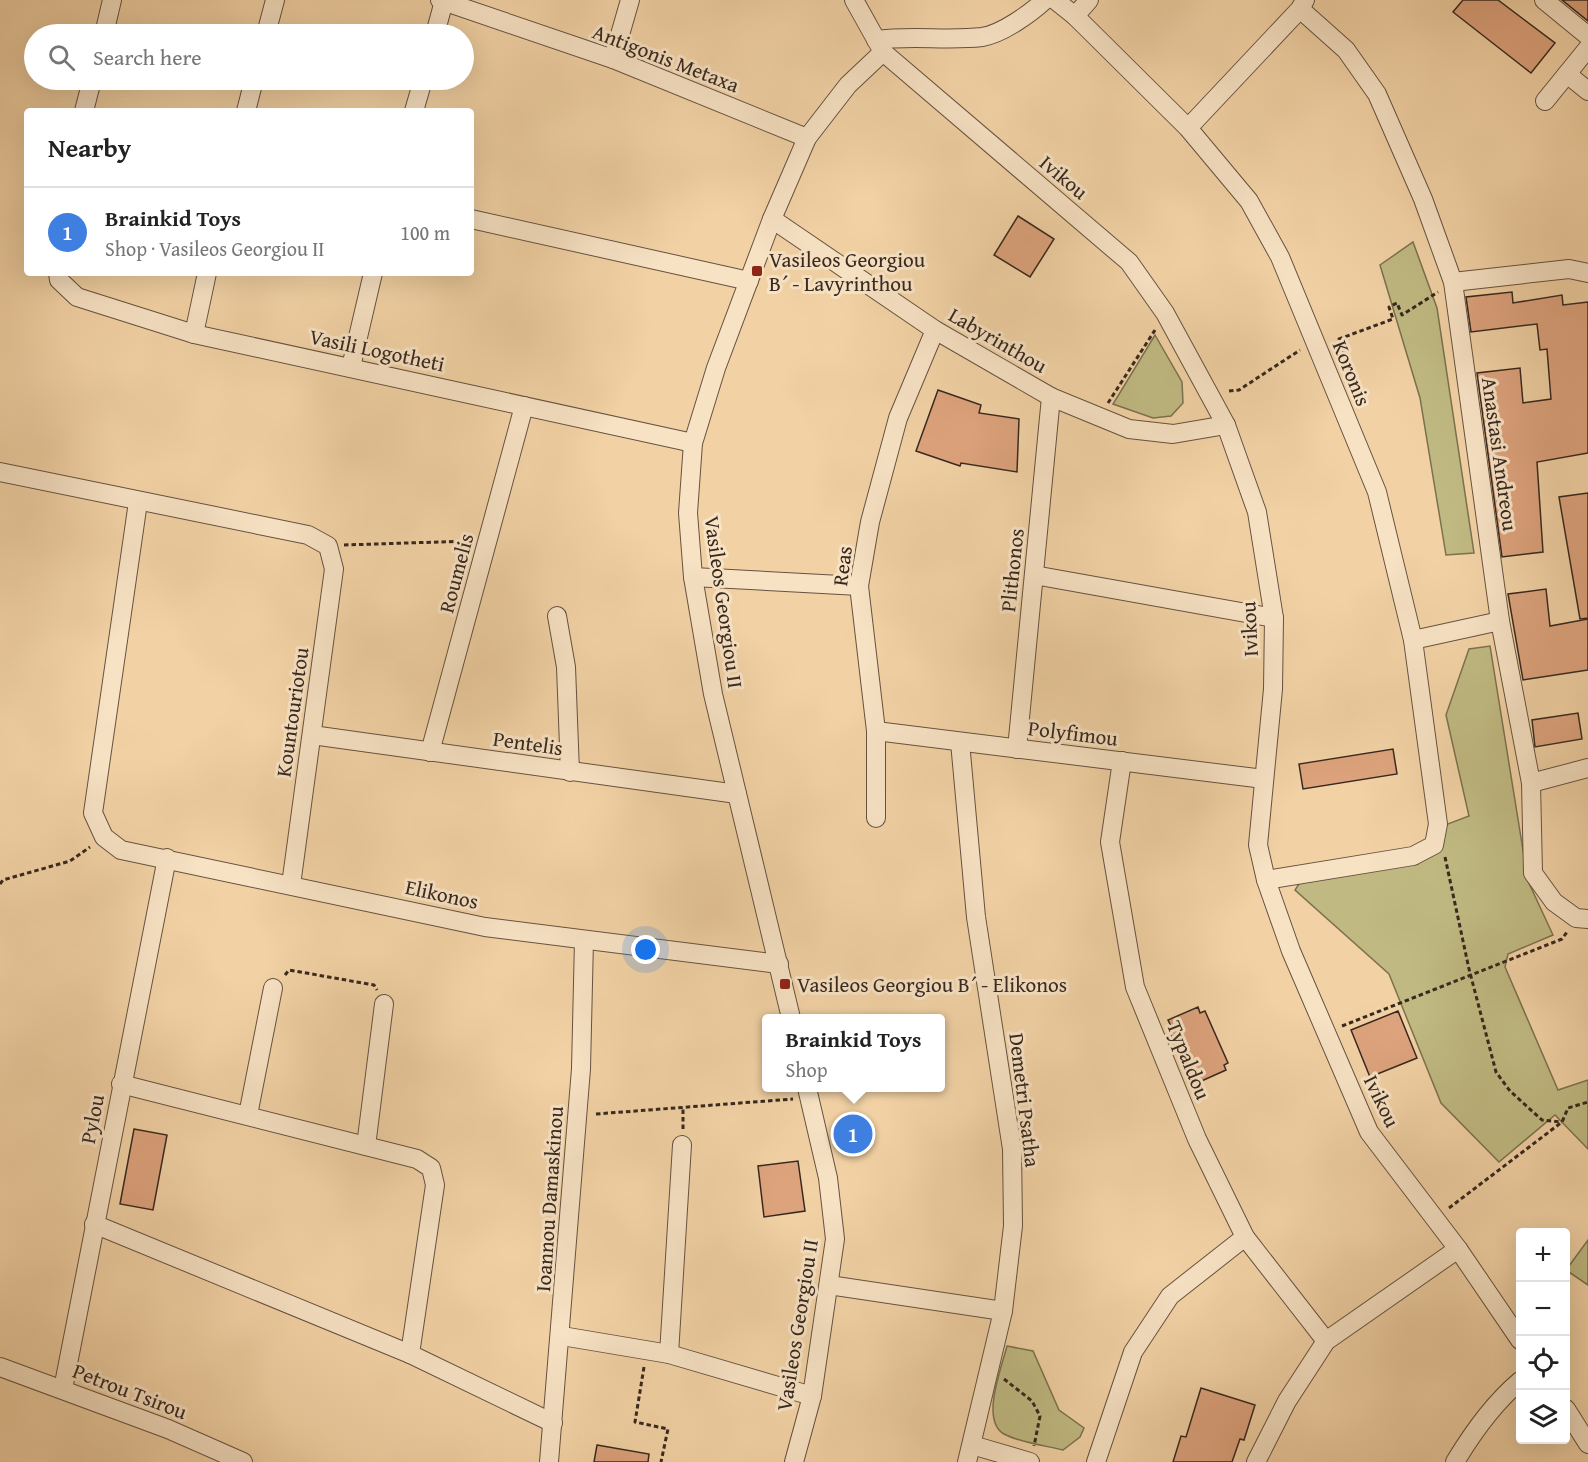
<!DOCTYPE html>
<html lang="en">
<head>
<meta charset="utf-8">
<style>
	body { margin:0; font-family:"Gentium Book Plus",serif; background:#f2f2f2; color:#222 }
	.controls { position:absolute; right:18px; bottom:18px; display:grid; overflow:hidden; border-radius:6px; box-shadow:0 6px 24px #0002 }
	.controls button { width:54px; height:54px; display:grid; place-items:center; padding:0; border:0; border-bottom:2px solid #e0e0e0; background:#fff; color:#222; font:30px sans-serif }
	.you { position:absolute; left:646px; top:950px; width:21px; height:21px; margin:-15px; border:4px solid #fff; border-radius:50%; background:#1a73e8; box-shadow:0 0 0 9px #1a73e833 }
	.badge { display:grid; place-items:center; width:39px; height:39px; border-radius:50%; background:#111827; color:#fff; font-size:20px; font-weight:700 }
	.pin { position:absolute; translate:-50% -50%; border:3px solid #fff; box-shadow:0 2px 6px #0006 }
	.popup { position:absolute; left:762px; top:1014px; width:183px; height:78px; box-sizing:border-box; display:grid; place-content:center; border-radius:6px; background:#fff; filter:drop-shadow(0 2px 4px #0005); font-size:20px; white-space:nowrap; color:#767676 }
	.popup b { font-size:22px; color:#222 }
	.popup::after { content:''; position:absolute; left:50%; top:100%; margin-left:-12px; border:12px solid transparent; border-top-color:#fff }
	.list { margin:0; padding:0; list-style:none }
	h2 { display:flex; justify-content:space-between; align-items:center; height:78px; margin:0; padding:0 24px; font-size:26px }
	h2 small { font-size:20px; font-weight:400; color:#767676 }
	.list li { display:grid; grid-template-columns:39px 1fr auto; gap:18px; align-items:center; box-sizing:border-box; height:90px; padding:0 24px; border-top:2px solid #e0e0e0 }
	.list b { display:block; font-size:22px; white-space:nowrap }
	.list p { margin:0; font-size:20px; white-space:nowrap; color:#767676 }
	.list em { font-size:20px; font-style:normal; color:#767676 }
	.icon { flex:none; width:33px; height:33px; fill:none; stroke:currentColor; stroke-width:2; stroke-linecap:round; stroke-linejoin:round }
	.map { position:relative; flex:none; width:1588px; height:1462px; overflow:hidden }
	.search { position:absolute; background:#fff; box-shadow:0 6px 24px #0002; left:24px; top:24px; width:450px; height:66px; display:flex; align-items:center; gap:15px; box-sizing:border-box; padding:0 21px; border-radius:33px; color:#767676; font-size:22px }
	.panel { position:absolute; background:#fff; box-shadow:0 6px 24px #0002; left:24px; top:108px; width:450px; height:168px; border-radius:6px }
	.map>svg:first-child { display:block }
	.green { fill:#c0ba82; stroke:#7c7150; stroke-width:1.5 }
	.building { fill:#dda37d; stroke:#37281f; stroke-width:1.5 }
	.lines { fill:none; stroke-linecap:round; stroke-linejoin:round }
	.minor-casing { stroke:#665240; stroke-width:20 }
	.path { stroke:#37281f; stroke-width:3; stroke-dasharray:4.5 3; stroke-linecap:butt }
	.minor { stroke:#f7e2c4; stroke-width:18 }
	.poi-dot { fill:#8f2418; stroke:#f7e2c4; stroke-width:2 }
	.labels { text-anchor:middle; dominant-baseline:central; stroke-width:6; stroke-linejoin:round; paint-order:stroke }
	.street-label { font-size:21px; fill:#37281f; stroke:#f7e2c4 }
	.poi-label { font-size:21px; fill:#37281f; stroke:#f7e2c4; text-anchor:start }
</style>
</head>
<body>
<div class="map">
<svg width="1588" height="1462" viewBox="0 0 1588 1462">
	<rect width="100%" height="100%" fill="#f2d2a5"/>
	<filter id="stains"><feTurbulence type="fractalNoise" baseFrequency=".00333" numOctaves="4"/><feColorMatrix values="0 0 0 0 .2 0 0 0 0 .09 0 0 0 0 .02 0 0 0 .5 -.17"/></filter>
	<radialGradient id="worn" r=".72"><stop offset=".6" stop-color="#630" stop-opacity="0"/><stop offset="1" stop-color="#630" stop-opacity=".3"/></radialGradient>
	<g class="green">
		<path d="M 1413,242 L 1437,308 L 1474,553 L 1446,555 L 1420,398 L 1380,265 Z"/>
		<path d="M 1155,335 L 1182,382 L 1183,403 L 1171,416 L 1153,418 L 1113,404 Z"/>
		<path d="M 1490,646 L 1528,881 L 1553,935 L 1508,954 L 1505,967 L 1558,1090 L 1588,1080 L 1588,1149 L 1555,1115 L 1499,1162 L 1441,1103 L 1389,974 L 1295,890 L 1302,879 L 1418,864 L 1445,825 L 1469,816 L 1446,715 L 1469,649 Z"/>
		<path d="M 1588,1240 L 1588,1285 L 1566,1270 Z"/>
		<path d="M 1007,1346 L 1033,1351 L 1059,1410 L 1084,1428 L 1080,1437 L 1063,1450 C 1047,1446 1018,1442 1004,1434 C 980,1420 1002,1367 1007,1346 Z"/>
	</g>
	<g class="building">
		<path d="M 1463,0 L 1498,0 L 1555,43 L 1531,73 L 1453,12 Z"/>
		<path d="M 1562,0 L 1588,0 L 1588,21 Z"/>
		<path d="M 1018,216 L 1054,239 L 1030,277 L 994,255 Z"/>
		<path d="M 1512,292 L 1513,303 L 1562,295 L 1563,305 L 1588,302 L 1588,453 L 1537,462 L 1543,552 L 1502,557 L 1477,373 L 1520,368 L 1523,403 L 1551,399 L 1547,349 L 1540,350 L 1537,324 L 1471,332 L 1466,297 Z"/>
		<path d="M 938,390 L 981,405 L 979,413 L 1019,419 L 1017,472 L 961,463 L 960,466 L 916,451 Z"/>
		<path d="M 1588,493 L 1588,618 L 1580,619 L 1559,497 Z"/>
		<path d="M 1546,589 L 1550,626 L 1588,619 L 1588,670 L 1523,680 L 1508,594 Z"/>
		<path d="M 1578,713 L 1582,739 L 1535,747 L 1532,720 Z"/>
		<path d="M 1393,749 L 1397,774 L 1303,789 L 1299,764 Z"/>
		<path d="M 1198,1007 L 1200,1013 L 1205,1011 L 1228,1063 L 1224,1065 L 1226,1070 L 1197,1083 L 1194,1078 L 1190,1080 L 1167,1027 L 1171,1026 L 1168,1020 Z"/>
		<path d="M 1398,1011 L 1417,1058 L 1370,1077 L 1351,1030 Z"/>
		<path d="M 134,1129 L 167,1135 L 153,1210 L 120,1204 Z"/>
		<path d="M 798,1161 L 805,1211 L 764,1217 L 758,1166 Z"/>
		<path d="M 1201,1388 L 1255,1405 L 1244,1440 L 1240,1439 L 1232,1462 L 1173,1462 L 1181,1436 L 1186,1437 Z"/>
		<path d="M 597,1445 L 649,1454 L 648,1462 L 594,1462 Z"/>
	</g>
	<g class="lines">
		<g class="minor-casing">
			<g id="minor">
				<path d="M 440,0 L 613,59 L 807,138"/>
				<path d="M 854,0 L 883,52 L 1129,262 L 1165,313 L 1226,425 L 1257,512 L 1274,618 L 1273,689 L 1258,845 L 1266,880 L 1291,951 L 1369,1132 L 1458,1249 L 1520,1340"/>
				<path d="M 1055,0 L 1075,16 L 1188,128 L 1249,201 L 1280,257 L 1377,492 L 1413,640 L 1438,824 L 1434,845 L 1413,856 L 1266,880"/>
				<path d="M 1544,0 L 1588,36"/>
				<path d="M 1300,9 L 1346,50 L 1377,94 L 1423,199 L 1453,282 L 1500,621 L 1531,783 L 1533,873 L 1554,902 L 1576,918 L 1588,919"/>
				<path d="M 1075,16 L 1089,0"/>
				<path d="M 104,34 L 112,0"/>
				<path d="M 266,34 L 275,0"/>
				<path d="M 435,34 L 444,1"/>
				<path d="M 876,40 C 911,35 947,41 982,37 C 1002,34 1031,13 1045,0"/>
				<path d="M 613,59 L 630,0"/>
				<path d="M 1567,74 L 1588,91"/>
				<path d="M 1545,101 L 1588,48"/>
				<path d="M 84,111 L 92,80"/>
				<path d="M 246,111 L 254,80"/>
				<path d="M 414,111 L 423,80"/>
				<path d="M 1188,128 L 1300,9 L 1305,0"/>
				<path d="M 471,219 L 749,281"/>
				<path d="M 772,219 L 935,330 L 1051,397 L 1129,429 L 1173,434 L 1226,425"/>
				<path d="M 58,273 L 59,280 L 77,297 L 194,334 L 693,443"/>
				<path d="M 1453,282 L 1569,269 L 1588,273"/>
				<path d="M 194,334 L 207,273"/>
				<path d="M 351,367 L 373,273"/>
				<path d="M 0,472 L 308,535 L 328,546 L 334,569 L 291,885"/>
				<path d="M 138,502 L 93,813 L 104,837 L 121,850 L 485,927 L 779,964"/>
				<path d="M 1034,575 L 1274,618"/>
				<path d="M 693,577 L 859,586"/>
				<path d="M 557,616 L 566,667 L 570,772"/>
				<path d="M 1413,640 L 1500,621"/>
				<path d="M 876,731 L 1264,779"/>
				<path d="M 312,735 L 737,794"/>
				<path d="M 960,742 L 976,917 L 1012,1149 L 1013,1226 L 1003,1311 L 967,1462"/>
				<path d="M 1017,749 L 1051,397"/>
				<path d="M 430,752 L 524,406"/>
				<path d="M 1122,761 L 1110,842 L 1135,987 L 1197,1139 L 1245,1237 L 1326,1341"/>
				<path d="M 1531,783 L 1588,768"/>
				<path d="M 876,818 L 876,731 L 859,586 L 870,522 L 898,418 L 935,330"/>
				<path d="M 791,1018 L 713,694 L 693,577 L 688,513 L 693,443 L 716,368 L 772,219 L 807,138 L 848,85 L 883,52"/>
				<path d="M 121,1084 L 417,1159 L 431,1168 L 435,1185 L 410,1354"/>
				<path d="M 248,1115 L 273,988"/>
				<path d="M 366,1146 L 384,1004"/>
				<path d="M 94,1224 L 410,1354 L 553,1423"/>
				<path d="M 829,1285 L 1003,1311"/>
				<path d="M 562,1336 L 669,1354 L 812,1396"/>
				<path d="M 669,1354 L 682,1145"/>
				<path d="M 0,1367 L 168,1429 L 243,1462"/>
				<path d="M 63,1389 L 167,858"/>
				<path d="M 1566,1409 L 1588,1444"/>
				<path d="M 972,1445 L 1030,1462"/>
				<path d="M 549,1462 L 581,1069 L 584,940"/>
				<path d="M 794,1462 L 812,1396 L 835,1239 L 828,1178 L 807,1088"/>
				<path d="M 1096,1462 L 1133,1352 L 1170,1296 L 1245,1237"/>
				<path d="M 1256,1462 L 1287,1401 L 1326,1341 L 1458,1249"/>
				<path d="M 1455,1462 C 1473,1432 1494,1403 1520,1381"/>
			</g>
		</g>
		<g class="path">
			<path d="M 1342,365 L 1347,363 L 1339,339 L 1393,319 L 1389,307 L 1397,303 L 1402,315 L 1438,292"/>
			<path d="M 1229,391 L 1239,390 L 1300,350"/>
			<path d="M 1108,403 L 1155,330"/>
			<path d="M 344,545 L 470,541"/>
			<path d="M 1445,857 L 1469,969 L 1496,1072 L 1510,1091 L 1542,1120 L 1562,1122"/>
			<path d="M 0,884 L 3,880 L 70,861 L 90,847"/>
			<path d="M 285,975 L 289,970 L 374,985 L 377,990"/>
			<path d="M 1342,1026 L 1562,939 L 1567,932"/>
			<path d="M 596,1114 L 793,1099"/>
			<path d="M 683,1129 L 683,1107"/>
			<path d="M 1449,1208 L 1562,1122 L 1568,1108 L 1588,1102"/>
			<path d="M 644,1367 L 635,1422 L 668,1429 L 661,1462"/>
			<path d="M 1004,1379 L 1032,1401 L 1040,1416 L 1034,1446"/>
		</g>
		<use href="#minor" class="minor"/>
	</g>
	<g class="poi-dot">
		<rect x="751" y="265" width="12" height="12" rx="3"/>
		<rect x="779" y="978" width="12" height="12" rx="3"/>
	</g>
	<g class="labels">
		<g class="street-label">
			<text transform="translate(666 58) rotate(21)">Antigonis Metaxa</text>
			<text transform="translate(1064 177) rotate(40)">Ivikou</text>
			<text transform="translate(998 340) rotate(30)">Labyrinthou</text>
			<text transform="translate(377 350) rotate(12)">Vasili Logotheti</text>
			<text transform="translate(1352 373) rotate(68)">Koronis</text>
			<text transform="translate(1500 454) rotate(82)">Anastasi Andreou</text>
			<text transform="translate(842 566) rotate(-83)">Reas</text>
			<text transform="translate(1012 570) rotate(-84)">Plithonos</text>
			<text transform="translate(456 573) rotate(-75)">Roumelis</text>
			<text transform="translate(724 602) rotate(82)">Vasileos Georgiou II</text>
			<text transform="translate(1249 629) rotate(-93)">Ivikou</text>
			<text transform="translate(292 712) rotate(-82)">Kountouriotou</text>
			<text transform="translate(1073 733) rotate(7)">Polyfimou</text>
			<text transform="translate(528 743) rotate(8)">Pentelis</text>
			<text transform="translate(442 894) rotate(12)">Elikonos</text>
			<text transform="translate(1189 1060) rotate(68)">Typaldou</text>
			<text transform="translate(1025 1100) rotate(83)">Demetri Psatha</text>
			<text transform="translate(1382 1101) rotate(64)">Ivikou</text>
			<text transform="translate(92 1119) rotate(-79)">Pylou</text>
			<text transform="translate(549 1199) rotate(-86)">Ioannou Damaskinou</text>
			<text transform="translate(797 1325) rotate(-81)">Vasileos Georgiou II</text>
			<text transform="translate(130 1391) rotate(21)">Petrou Tsirou</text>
		</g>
		<g class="poi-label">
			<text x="769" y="259">Vasileos Georgiou<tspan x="769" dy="24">B´ - Lavyrinthou</tspan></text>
			<text x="797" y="984">Vasileos Georgiou B´ - Elikonos</text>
		</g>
	</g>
	<rect width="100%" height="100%" filter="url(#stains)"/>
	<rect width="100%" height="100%" fill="url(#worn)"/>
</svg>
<div class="controls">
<button>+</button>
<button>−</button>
<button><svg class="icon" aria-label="locate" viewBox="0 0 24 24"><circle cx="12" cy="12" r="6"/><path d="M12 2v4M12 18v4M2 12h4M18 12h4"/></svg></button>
<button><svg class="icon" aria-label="layers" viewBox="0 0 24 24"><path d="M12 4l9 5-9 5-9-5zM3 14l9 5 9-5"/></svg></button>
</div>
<div class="you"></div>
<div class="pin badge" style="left:853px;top:1134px;background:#3f7fe0">1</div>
<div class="popup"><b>Brainkid Toys</b>Shop</div>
<div class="search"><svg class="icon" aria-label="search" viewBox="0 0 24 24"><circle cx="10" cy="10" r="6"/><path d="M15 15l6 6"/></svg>Search here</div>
<section class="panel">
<h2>Nearby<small></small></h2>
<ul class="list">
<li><span class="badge" style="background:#3f7fe0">1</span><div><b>Brainkid Toys</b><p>Shop · Vasileos Georgiou II</p></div><em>100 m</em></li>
</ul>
</section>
</div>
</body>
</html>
